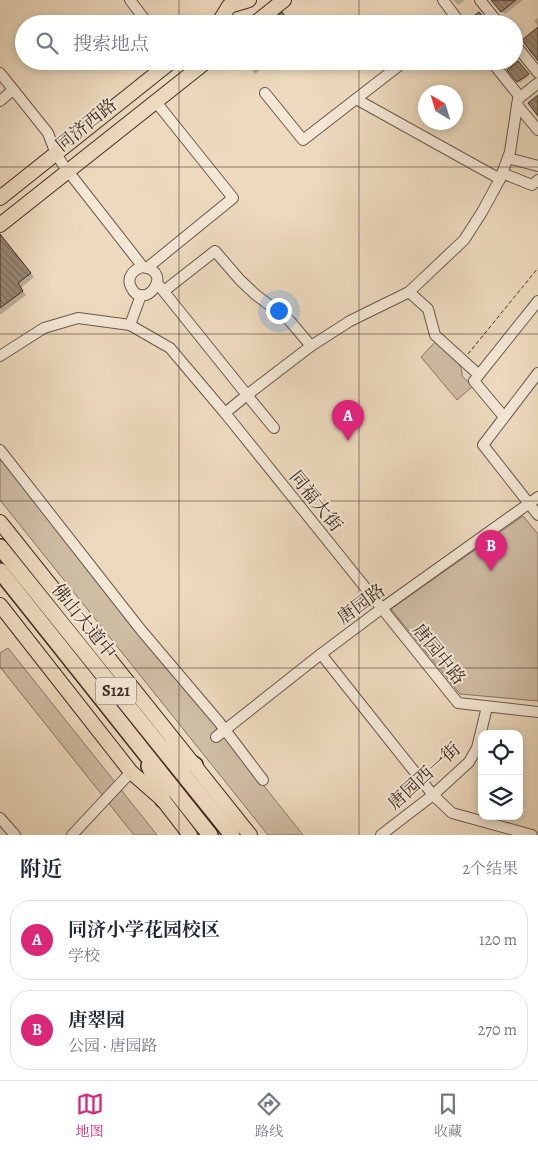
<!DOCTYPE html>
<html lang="zh">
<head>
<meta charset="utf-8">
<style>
	body { margin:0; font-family:Alegreya,"Noto Serif SC",serif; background:#f2f2f3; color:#1f2937 }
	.controls { position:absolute; right:15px; bottom:15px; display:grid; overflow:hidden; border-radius:10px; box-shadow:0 2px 8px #0003 }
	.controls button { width:45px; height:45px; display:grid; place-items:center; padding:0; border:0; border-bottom:1px solid #e0e1e3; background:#fff; color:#1f2937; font:25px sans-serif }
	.compass { position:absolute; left:418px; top:85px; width:45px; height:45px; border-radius:50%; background:#fff; box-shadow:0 2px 8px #0003; rotate:322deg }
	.you { position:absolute; left:278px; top:310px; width:18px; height:18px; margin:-12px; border:4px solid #fff; border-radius:50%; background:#1a73e8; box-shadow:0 0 0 8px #1a73e833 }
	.badge { display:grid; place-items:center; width:32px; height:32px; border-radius:50%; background:#db2777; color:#fff; font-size:16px; font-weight:700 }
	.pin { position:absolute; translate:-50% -41px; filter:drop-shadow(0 1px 2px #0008) }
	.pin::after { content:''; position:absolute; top:26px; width:18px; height:15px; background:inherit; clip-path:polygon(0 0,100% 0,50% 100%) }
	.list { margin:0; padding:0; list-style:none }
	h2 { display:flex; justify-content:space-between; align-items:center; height:65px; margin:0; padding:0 20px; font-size:21px }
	h2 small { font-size:16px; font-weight:400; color:#747a83 }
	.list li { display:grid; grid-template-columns:32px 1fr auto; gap:15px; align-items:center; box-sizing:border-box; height:80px; margin:0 10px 10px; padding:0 10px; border:1px solid #e0e1e3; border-radius:20px }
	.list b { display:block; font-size:19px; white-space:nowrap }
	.list p { margin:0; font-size:16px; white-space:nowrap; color:#747a83 }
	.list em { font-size:16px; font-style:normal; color:#747a83 }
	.icon { flex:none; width:28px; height:28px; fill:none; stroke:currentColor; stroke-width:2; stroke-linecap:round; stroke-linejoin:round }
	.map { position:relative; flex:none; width:538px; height:835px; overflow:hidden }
	.search { position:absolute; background:#fff; box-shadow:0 2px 8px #0003; left:15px; right:15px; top:15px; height:55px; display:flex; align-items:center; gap:12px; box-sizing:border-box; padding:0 18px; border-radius:28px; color:#747a83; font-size:19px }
	.sheet { height:245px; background:#fff }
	nav { display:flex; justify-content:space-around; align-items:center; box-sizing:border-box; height:70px; border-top:1px solid #e0e1e3; background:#fff; font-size:14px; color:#747a83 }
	nav a { display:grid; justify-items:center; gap:2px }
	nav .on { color:#db2777 }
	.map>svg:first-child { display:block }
	.park { fill:#cfbda4; stroke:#867565 }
	.shadow { fill:#0003 }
	.building { fill:url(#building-back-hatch); stroke:#3e2d26 }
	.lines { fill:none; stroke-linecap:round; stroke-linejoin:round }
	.minor-casing { stroke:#6a584c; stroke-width:12 }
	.major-casing { stroke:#3e2d26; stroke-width:16 }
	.highway-casing { stroke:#3e2d26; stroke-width:18 }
	.path { stroke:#3e2d26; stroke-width:1; stroke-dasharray:4 2.5; stroke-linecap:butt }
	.minor { stroke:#f3e7d5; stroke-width:10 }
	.major { stroke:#eddabe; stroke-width:14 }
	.highway { stroke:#eddabe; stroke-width:15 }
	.grid { fill:none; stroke:#3e2d26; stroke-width:1; stroke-opacity:0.55 }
	.labels { text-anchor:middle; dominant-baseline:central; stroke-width:4; stroke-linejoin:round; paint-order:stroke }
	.shield { fill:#f3e7d5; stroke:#74655a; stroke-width:1 }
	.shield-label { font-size:16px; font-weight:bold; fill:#3e2d26 }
	.street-label { font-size:18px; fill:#3e2d26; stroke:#f3e7d5 }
</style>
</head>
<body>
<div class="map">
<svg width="538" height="835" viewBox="0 0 538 835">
	<defs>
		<pattern id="building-back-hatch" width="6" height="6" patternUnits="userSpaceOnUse" patternTransform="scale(1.25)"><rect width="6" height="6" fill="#998775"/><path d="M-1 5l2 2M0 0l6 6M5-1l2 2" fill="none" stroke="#7e6f60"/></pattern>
	</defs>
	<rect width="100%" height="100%" fill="#eddabe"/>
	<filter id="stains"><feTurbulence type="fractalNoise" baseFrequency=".004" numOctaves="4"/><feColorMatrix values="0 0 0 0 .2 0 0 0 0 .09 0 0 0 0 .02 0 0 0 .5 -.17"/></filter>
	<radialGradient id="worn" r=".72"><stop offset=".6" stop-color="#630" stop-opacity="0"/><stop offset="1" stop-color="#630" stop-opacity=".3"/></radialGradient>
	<g class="park">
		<path d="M 436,341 C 445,350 464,362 462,376 L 473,386 L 457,400 L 421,357 Z"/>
		<path d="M 0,454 L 303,835 L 268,835 L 0,500 Z"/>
		<path d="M 523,516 L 538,534 L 538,701 L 460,694 L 391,609 Z"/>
		<path d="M 8,648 L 157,835 L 134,835 L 0,667 L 0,653 Z"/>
	</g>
	<g class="shadow">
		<path d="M 453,0 L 465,0 L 458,5 Z"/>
		<path d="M 493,0 L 523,0 L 505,14 Z"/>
		<path d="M 538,18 L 538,26 L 534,21 Z"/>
		<path d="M 245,61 L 271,61 L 255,74 Z"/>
		<path d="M 518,62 L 529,76 L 520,83 L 509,70 Z"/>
		<path d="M 0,236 L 34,277 L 21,288 L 26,295 L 0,315 Z"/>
	</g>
	<g class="building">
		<path d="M 491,0 L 516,0 L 501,12 Z"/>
		<path d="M 282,12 L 291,24 L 268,24 Z"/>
		<path d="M 479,12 L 490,24 L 468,24 L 467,21 Z"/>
		<path d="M 538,27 L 538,61 L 522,40 Z"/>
		<path d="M 243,61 L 262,61 L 251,70 Z"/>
		<path d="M 518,61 L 529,74 L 517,82 L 507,70 Z"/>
		<path d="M 538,95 L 538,116 L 528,103 Z"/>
		<path d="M 0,234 L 31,273 L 18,283 L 23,291 L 0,308 Z"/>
	</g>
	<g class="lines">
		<g class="minor-casing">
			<g id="minor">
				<path d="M 130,0 L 148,24"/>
				<path d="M 443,0 L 461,24"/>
				<path d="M 480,0 L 499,24"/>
				<path d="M 514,43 L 538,73"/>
				<path d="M 491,61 L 520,97"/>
				<path d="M 0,73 L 48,133 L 56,154 L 64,166 L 143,267 C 176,272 143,313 131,287 C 126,277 134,269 143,267"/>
				<path d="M 265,93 L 303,140 L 405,61"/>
				<path d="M 356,99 L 500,179"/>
				<path d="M 0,101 L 13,90"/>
				<path d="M 517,105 L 538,130"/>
				<path d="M 508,158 L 538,166"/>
				<path d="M 502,173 L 532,185 L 538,180"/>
				<path d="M 147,268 L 233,198 L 156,102"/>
				<path d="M 157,283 L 247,395 L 225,413 L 458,703 L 538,712"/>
				<path d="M 164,291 L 215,251 L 240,280 L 256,295 L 289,320 L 311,346 L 350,321 L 409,292 L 464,240 L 482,212 L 500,179 L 510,152 L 518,99 L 538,83"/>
				<path d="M 409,292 L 428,309 L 435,335 L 479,375"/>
				<path d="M 130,325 L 141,295"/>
				<path d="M 0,356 L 44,328 L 78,318 L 130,325 L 170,348 L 225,413"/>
				<path d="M 538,373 L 483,445 L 538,515"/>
				<path d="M 504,417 L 474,381 L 538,301"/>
				<path d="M 274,428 L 247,395 L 311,346"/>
				<path d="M 0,450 L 141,630 L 219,722 L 263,780"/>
				<path d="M 321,654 L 433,795 L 452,813 L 532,835"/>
				<path d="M 216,737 L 321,654 L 381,609 L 538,497"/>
				<path d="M 0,818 L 15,835"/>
				<path d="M 72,835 L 131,772"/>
				<path d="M 381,835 L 433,795 L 469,762 L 477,748 L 487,707"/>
			</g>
		</g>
		<g class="major-casing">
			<g id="major">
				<path d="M 218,24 L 229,6 L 249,0"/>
				<path d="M 254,24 L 284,0"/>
				<path d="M 0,198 L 172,61"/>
				<path d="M 0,225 L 207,61"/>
				<path d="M 0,522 L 250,835"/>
				<path d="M 0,605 L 131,772 L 163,800 L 190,835"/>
			</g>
		</g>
		<g class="highway-casing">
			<g id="highway">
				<path d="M 0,547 L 232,835"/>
				<path d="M 0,571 L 210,835"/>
				<path d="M 167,748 L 195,765"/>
				<path d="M 149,766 L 163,800"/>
			</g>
		</g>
		<path class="path" d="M 468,354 L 538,268"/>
		<use href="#minor" class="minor"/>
		<use href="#major" class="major"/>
		<use href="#highway" class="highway"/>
	</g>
	<path class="grid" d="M 179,0 L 179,24M 359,0 L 359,24M 179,61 L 179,835M 359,61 L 359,835M 0,167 L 538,167M 0,334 L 538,334M 0,501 L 538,501M 0,668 L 538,668"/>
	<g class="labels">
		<rect class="shield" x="96" y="677.5" width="40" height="27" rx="4"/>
		<g class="shield-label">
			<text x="116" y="691">S121</text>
		</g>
		<g class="street-label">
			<text transform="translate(86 125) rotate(-39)">同济西路</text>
			<text transform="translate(316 501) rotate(51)">同福大街</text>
			<text transform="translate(361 604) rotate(-36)">唐园路</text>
			<text transform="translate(84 621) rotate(51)">佛山大道中</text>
			<text transform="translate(439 654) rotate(51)">唐园中路</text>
			<text transform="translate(424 776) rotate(-42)">唐园西一街</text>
		</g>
	</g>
	<rect width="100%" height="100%" filter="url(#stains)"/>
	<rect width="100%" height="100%" fill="url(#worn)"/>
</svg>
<div class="controls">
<button><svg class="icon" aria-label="locate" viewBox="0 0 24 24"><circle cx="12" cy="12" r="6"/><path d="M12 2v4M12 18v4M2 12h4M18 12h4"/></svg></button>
<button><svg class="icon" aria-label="layers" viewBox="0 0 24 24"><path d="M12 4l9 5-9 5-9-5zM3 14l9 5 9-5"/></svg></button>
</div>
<svg class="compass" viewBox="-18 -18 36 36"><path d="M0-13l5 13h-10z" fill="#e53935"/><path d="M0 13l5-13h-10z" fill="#747a83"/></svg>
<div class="you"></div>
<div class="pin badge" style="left:348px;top:441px">A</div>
<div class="pin badge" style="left:491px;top:571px">B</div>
<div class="search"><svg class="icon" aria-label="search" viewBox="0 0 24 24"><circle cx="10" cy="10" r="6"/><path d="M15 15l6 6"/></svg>搜索地点</div>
</div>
<section class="sheet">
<h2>附近<small>2个结果</small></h2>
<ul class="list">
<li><span class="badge">A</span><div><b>同济小学花园校区</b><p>学校</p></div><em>120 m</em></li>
<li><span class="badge">B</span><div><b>唐翠园</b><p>公园 · 唐园路</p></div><em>270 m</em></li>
</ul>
</section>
<nav>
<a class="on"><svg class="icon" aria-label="map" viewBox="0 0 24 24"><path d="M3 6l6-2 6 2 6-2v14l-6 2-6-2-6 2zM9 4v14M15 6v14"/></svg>地图</a>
<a><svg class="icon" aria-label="directions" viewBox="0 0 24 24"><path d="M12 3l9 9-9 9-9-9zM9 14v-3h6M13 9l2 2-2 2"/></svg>路线</a>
<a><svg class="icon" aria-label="saved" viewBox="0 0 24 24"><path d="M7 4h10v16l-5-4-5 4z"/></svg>收藏</a>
</nav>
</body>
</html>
